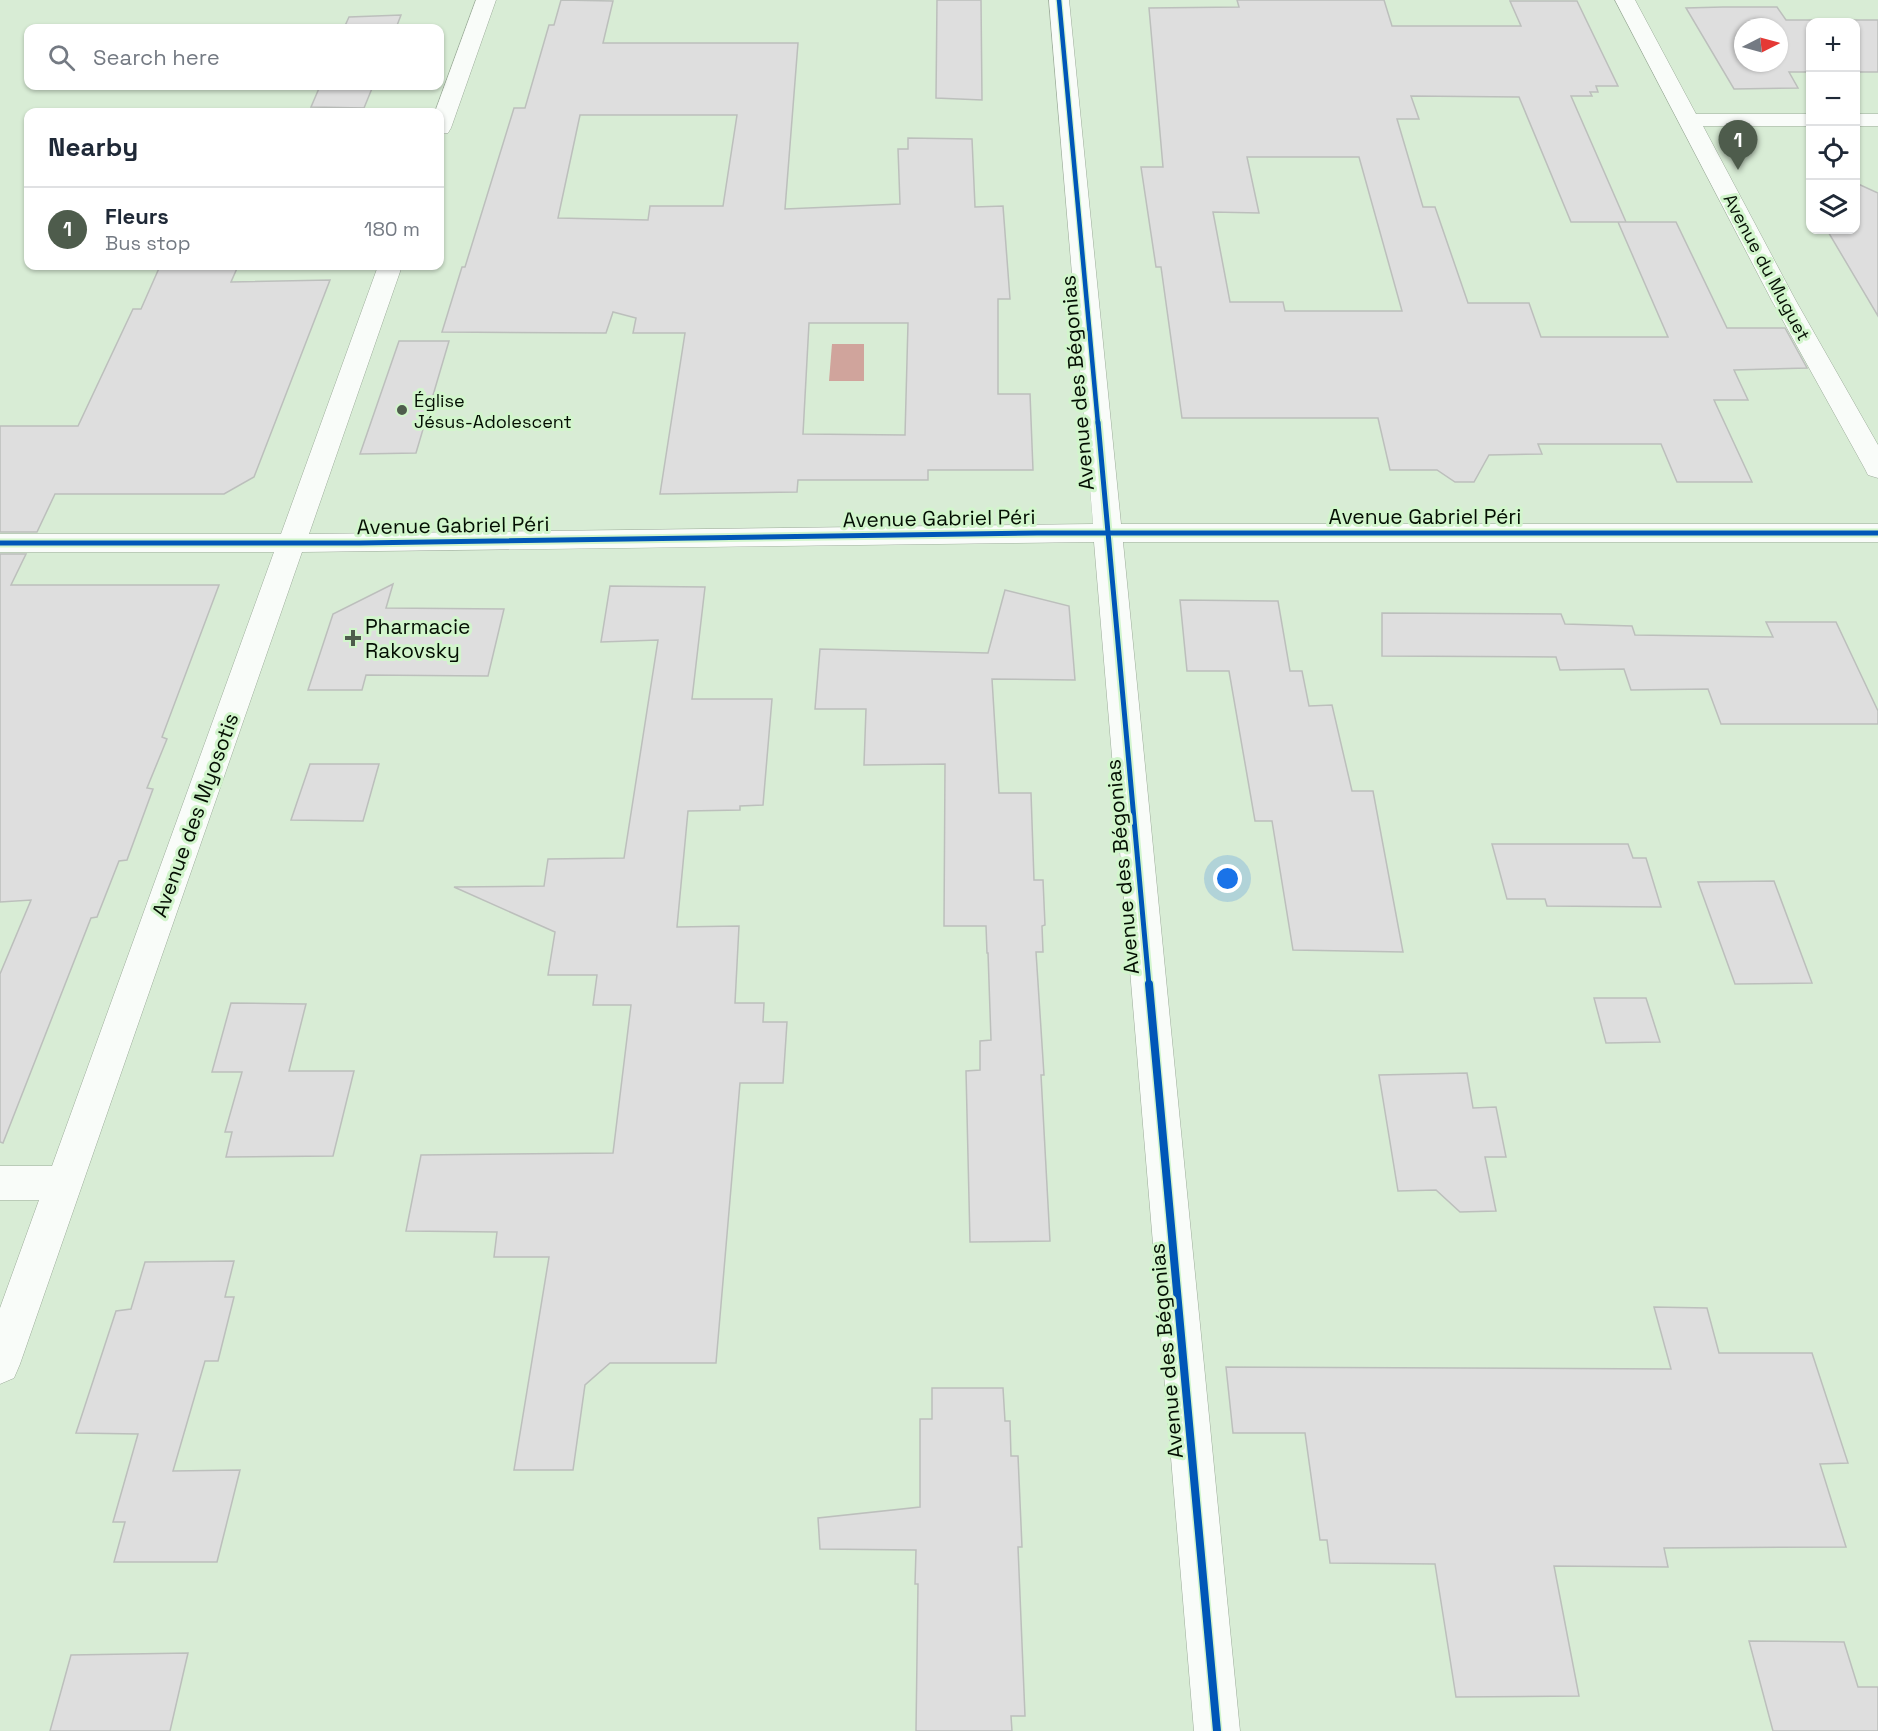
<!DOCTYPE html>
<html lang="en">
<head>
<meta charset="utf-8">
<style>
	body { margin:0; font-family:"Space Grotesk",sans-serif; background:#f6f6f7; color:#1f2937 }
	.controls { position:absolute; right:18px; top:18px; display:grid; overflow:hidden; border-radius:12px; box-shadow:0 2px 4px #0004 }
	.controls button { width:54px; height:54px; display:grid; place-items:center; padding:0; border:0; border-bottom:2px solid #e0e1e3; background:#fff; color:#1f2937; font:30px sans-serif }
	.compass { position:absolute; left:1734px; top:18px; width:54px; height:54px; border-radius:50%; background:#fff; box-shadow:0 2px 4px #0004; rotate:84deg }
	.you { position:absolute; left:1228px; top:879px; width:21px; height:21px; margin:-15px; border:4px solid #fff; border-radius:50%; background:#1a73e8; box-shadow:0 0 0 9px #1a73e833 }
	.badge { display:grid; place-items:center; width:39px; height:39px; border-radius:50%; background:#4e5c4c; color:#fff; font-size:20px; font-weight:700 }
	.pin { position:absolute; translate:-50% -50px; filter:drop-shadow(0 2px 3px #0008) }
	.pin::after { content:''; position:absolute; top:32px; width:21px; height:18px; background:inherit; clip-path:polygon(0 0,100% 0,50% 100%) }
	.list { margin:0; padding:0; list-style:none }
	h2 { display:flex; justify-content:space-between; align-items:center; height:78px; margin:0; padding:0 24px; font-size:26px }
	h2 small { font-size:20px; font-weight:400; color:#747a83 }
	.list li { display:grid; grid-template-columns:39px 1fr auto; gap:18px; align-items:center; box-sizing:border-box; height:84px; padding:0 24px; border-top:2px solid #e0e1e3 }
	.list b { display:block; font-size:22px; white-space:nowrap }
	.list p { margin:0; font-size:20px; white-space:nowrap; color:#747a83 }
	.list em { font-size:20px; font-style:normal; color:#747a83 }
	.icon { flex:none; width:33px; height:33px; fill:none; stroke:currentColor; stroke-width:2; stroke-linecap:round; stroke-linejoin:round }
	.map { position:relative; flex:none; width:1878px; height:1731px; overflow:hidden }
	.search { position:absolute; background:#fff; box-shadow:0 2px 4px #0004; left:24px; top:24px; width:420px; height:66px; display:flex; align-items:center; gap:15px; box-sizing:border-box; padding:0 21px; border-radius:12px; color:#747a83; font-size:22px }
	.panel { position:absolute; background:#fff; box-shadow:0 2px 4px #0004; left:24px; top:108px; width:420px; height:162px; border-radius:12px }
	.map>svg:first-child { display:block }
	.water { fill:#d0a49c }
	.building { fill:#dedede; stroke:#bcbfbc; stroke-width:1.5; fill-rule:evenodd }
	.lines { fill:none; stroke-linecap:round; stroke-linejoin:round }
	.street-casing { stroke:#9dac9b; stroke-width:1 }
	.street { fill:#f9fcf9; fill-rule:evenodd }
	.cycleway-far2-casing { stroke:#d2f5cc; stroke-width:7 }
	.cycleway-far1-casing { stroke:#d2f5cc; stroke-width:9 }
	.cycleway-casing { stroke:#d2f5cc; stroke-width:11 }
	.cycleway-far2 { stroke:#0057b8; stroke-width:4.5 }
	.cycleway-far1 { stroke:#0057b8; stroke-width:5 }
	.cycleway { stroke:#0057b8; stroke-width:8 }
	.poi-dot { fill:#4e5c4c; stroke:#d2f5cc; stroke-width:2 }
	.labels { text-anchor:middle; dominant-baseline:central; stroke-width:6; stroke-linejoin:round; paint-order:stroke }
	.far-street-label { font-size:18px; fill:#040f03; stroke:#d2f5cc }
	.far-poi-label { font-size:18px; fill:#040f03; stroke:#d2f5cc; text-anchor:start }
	.street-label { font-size:21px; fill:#040f03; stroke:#d2f5cc }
	.poi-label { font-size:21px; fill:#040f03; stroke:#d2f5cc; text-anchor:start }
</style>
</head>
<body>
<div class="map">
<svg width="1878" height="1731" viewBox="0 0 1878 1731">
	<rect width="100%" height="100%" fill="#d8ecd5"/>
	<path class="water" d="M 832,344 L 864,344 L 864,381 L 829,381 Z"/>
	<g class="building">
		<path d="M 561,0 L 613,1 L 603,43 L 798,43 L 785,209 L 900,204 L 898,149 L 908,149 L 908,138 L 972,139 L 975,207 L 1003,206 L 1010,299 L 998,299 L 998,394 L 1030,394 L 1033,470 L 928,470 L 928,480 L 798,480 L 797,492 L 660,494 L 685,333 L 633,333 L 636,318 L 613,312 L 606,333 L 442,332 L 462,267 L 465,267 L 514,108 L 525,108 L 549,25 L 554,25 ZM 580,115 L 737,115 L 723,206 L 650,206 L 648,220 L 558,218 ZM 809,323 L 908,323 L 905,435 L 803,434 Z"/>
		<path d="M 937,0 L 981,0 L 982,100 L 936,98 Z"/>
		<path d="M 1237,0 L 1384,0 L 1392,26 L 1521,26 L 1510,1 L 1577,1 L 1618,86 L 1596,86 L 1598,92 L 1590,92 L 1592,96 L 1571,96 L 1626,222 L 1618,222 L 1676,222 L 1727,328 L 1785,328 L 1807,368 L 1734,370 L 1748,400 L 1714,400 L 1752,482 L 1677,482 L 1661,444 L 1538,444 L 1542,454 L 1489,455 L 1474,482 L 1455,482 L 1437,470 L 1390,470 L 1378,418 L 1182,418 L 1161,267 L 1156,267 L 1141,167 L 1163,167 L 1149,8 L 1239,7 ZM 1411,96 L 1519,97 L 1571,222 L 1618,222 L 1668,337 L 1541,337 L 1529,303 L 1468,303 L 1435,207 L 1423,207 L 1397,119 L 1419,119 ZM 1247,157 L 1359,157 L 1402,311 L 1285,311 L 1283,302 L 1230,302 L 1213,212 L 1259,213 Z"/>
		<path d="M 1723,7 L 1777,7 L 1786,20 L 1878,20 L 1878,72 L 1856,72 L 1856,22 L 1810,22 L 1810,72 L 1789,72 L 1798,88 L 1734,89 L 1686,8 ZM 1743,27 L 1779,27 L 1779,63 L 1743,63 Z"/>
		<path d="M 401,15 L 396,28 L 344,28 L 349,17 Z"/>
		<path d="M 320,86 L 373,86 L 364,108 L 311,107 Z"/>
		<path d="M 1856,183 L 1878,193 L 1878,316 L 1827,230 L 1856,230 Z"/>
		<path d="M 160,266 L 238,266 L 231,282 L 330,280 L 254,477 L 224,494 L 55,494 L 37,532 L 0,532 L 0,426 L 78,426 L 133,309 L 141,309 Z"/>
		<path d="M 399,341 L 449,341 L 416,453 L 360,454 Z"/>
		<path d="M 0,554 L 26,554 L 11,585 L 219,585 L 162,737 L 167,739 L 147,788 L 153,789 L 127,860 L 119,861 L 97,917 L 91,918 L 3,1143 L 0,1142 L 0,974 L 31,900 L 0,902 Z"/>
		<path d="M 393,584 L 386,608 L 504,609 L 488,676 L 366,675 L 362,690 L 308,690 L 333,614 Z"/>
		<path d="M 610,586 L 705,587 L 692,699 L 772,699 L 763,805 L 740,806 L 740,810 L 688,811 L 677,927 L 739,926 L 735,1003 L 764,1003 L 763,1022 L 787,1022 L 783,1083 L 740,1083 L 716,1363 L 610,1363 L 585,1385 L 573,1470 L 514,1470 L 549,1257 L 494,1257 L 497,1232 L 406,1231 L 421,1155 L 613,1153 L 631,1005 L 593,1005 L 597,975 L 548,975 L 555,932 L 454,887 L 544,886 L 548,859 L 624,858 L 658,640 L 601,642 Z"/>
		<path d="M 1005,590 L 1069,606 L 1075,680 L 992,679 L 999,793 L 1031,793 L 1034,880 L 1043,880 L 1045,925 L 1042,926 L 1043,952 L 1036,952 L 1044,1075 L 1041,1075 L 1050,1241 L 970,1242 L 966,1071 L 980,1070 L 980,1041 L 991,1040 L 988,953 L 987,953 L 986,926 L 944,926 L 945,764 L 864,765 L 866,709 L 815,709 L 820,649 L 988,653 Z"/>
		<path d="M 1180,600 L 1278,601 L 1290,671 L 1302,671 L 1309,706 L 1332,705 L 1352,791 L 1373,791 L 1403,952 L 1293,950 L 1272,821 L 1255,821 L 1229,671 L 1187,671 Z"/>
		<path d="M 1382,613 L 1561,614 L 1565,624 L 1632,626 L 1635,635 L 1773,637 L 1766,622 L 1836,622 L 1878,711 L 1878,724 L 1721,724 L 1708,689 L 1631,690 L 1624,669 L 1560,670 L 1556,657 L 1382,656 Z"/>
		<path d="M 310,764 L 379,764 L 363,821 L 291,820 Z"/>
		<path d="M 1492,844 L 1628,844 L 1633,858 L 1646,858 L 1661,907 L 1547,906 L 1545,899 L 1507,899 Z"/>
		<path d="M 1774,881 L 1812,983 L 1735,984 L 1698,882 Z"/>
		<path d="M 1594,998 L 1646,998 L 1660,1042 L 1606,1043 Z"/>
		<path d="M 231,1003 L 306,1004 L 289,1071 L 354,1071 L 333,1156 L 226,1157 L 232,1132 L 225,1132 L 242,1072 L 212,1072 Z"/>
		<path d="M 1467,1073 L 1473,1108 L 1496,1107 L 1506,1157 L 1485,1157 L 1496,1211 L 1460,1212 L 1436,1190 L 1398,1191 L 1379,1075 Z"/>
		<path d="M 234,1261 L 225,1297 L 234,1297 L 218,1361 L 205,1361 L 173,1471 L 240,1470 L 217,1562 L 114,1562 L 125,1522 L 113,1522 L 138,1434 L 76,1433 L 116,1311 L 131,1309 L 145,1262 Z"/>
		<path d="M 1654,1307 L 1707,1308 L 1719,1353 L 1812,1353 L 1848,1463 L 1820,1464 L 1846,1547 L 1664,1548 L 1668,1567 L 1554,1566 L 1579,1696 L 1456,1697 L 1435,1564 L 1330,1563 L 1327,1540 L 1320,1540 L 1305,1433 L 1233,1433 L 1226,1367 L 1671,1369 Z"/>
		<path d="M 932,1388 L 1003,1388 L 1005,1421 L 1010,1421 L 1011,1456 L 1018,1456 L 1022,1547 L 1018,1547 L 1025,1716 L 1011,1716 L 1012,1731 L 916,1731 L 918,1584 L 915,1584 L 916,1550 L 820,1549 L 818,1518 L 920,1507 L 920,1419 L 932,1419 Z"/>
		<path d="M 1749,1641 L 1844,1642 L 1858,1687 L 1878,1687 L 1878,1731 L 1773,1731 Z"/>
		<path d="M 188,1653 L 170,1731 L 50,1731 L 71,1655 Z"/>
	</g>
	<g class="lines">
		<g class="street-casing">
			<g id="street">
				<path d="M 476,0 L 496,0 L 451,128 L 448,133 L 440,134 L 440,112 L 435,112 Z"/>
				<path d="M 1049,0 L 1069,0 L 1121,524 L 1878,524 L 1878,542 L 1123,542 L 1240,1731 L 1194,1731 L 1094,542 L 302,552 L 20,1364 L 14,1378 L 0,1384 L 0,1308 L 39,1200 L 0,1200 L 0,1166 L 52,1166 L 274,552 L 0,552 L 0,534 L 281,534 L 378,266 L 402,266 L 309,534 L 1093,524 Z"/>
				<path d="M 1615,0 L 1635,0 L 1696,114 L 1810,114 L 1810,126 L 1703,126 L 1796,301 L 1878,445 L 1878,478 L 1868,475 L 1865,469 L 1772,301 Z"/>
				<rect x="1856" y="114" width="22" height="12"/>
			</g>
		</g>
		<use href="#street" class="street"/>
		<g class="cycleway-far2-casing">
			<path id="cycleway-far2" d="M 1059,0 L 1098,424"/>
		</g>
		<g class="cycleway-far1-casing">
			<g id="cycleway-far1">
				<path d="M 1098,422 L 1149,985"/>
				<path d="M 0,543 L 360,543 L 1037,533 L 1878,533"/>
			</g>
		</g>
		<g class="cycleway-casing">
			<path id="cycleway" d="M 1149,984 L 1217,1731"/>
		</g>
		<use href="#cycleway-far2" class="cycleway-far2"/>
		<use href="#cycleway-far1" class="cycleway-far1"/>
		<use href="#cycleway" class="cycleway"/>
	</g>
	<g class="poi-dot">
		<circle cx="402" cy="410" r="6"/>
		<path d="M350 629h6v6h6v6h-6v6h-6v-6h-6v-6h6z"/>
	</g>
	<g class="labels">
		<g class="far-street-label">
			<text transform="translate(1767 267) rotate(62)">Avenue du Muguet</text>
		</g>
		<g class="far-poi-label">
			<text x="414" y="400">Église<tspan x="414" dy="21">Jésus-Adolescent</tspan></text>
		</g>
		<g class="street-label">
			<text transform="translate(1077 383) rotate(-95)">Avenue des Bégonias</text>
			<text x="1425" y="516">Avenue Gabriel Péri</text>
			<text transform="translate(939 518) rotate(-1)">Avenue Gabriel Péri</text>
			<text transform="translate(453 525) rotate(-1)">Avenue Gabriel Péri</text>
			<text transform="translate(195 815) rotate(-70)">Avenue des Myosotis</text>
			<text transform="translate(1122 867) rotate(-95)">Avenue des Bégonias</text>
			<text transform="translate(1166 1351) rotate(-95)">Avenue des Bégonias</text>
		</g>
		<g class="poi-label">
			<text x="365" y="626">Pharmacie<tspan x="365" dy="24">Rakovsky</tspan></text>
		</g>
	</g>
</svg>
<div class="controls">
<button>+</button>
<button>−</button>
<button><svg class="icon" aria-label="locate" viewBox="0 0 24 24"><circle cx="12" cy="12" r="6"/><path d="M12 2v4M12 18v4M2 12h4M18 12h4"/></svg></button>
<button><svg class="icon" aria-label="layers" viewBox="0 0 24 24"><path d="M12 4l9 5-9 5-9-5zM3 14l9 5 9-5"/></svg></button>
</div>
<svg class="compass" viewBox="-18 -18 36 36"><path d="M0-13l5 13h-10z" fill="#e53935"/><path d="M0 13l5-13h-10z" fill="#747a83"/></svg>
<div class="you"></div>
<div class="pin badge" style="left:1738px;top:170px">1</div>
<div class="search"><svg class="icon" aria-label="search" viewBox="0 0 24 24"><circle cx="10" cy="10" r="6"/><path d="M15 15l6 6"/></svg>Search here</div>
<section class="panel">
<h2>Nearby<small></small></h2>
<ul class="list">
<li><span class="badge">1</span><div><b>Fleurs</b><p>Bus stop</p></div><em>180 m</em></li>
</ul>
</section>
</div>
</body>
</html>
